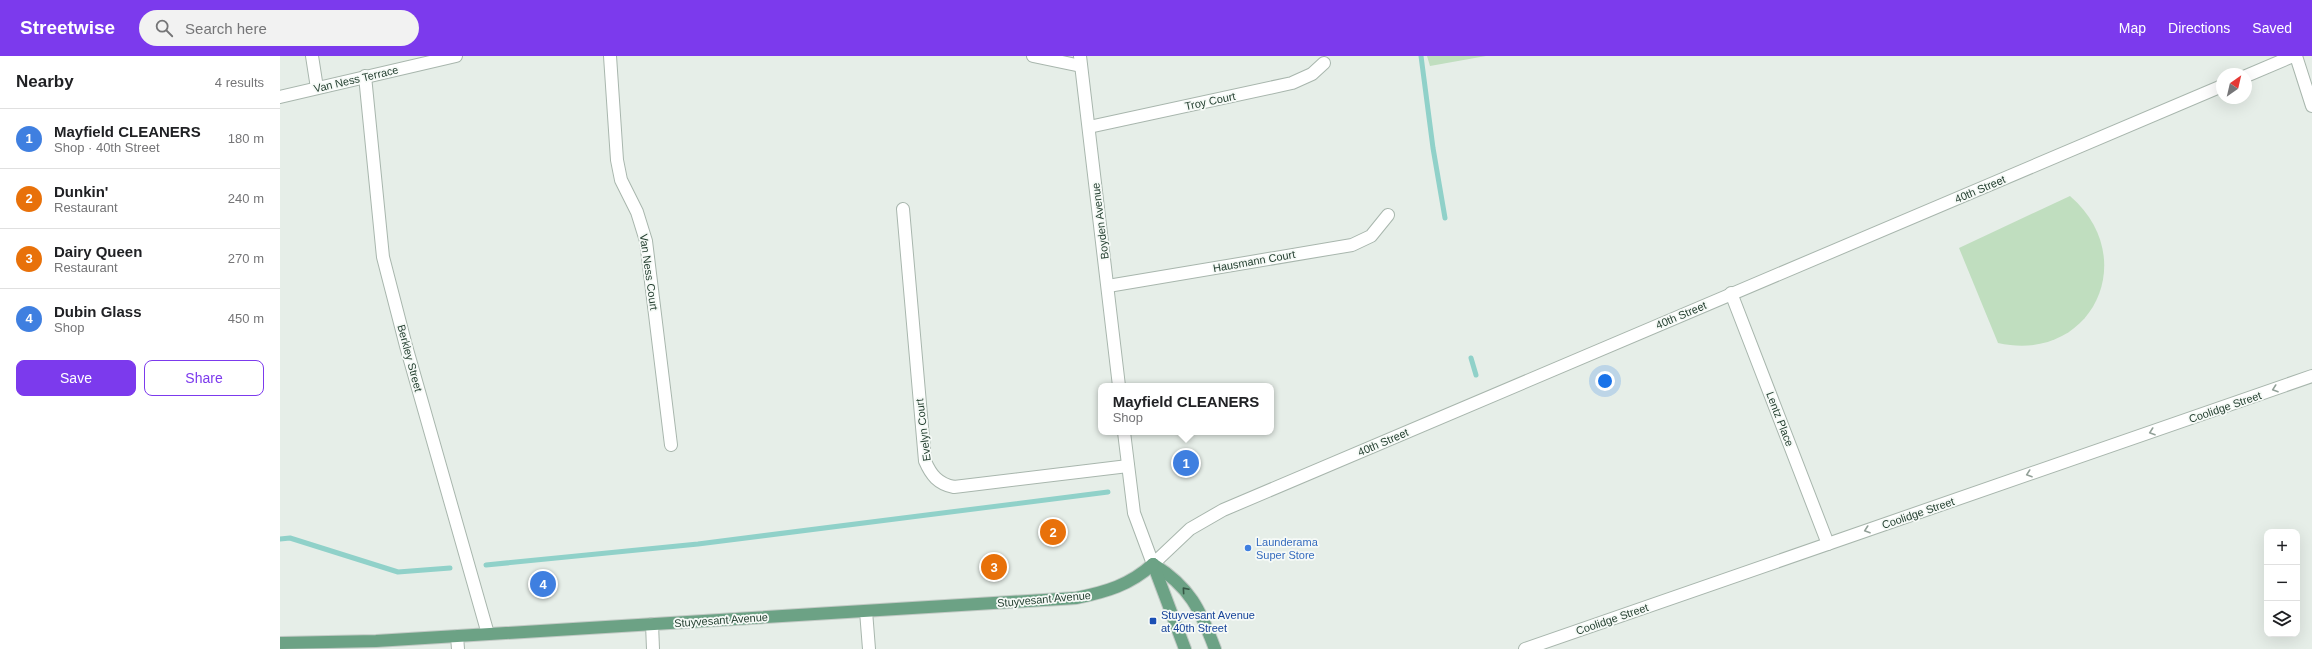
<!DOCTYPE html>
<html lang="en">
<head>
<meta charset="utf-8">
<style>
	body { margin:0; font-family:Arial,sans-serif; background:#f2f2f2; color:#202124 }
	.controls { position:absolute; right:12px; bottom:12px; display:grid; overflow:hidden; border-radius:8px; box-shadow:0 4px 16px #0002 }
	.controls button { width:36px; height:36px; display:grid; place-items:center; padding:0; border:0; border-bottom:1px solid #e0e0e0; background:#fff; color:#202124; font:20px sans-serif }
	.compass { position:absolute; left:1936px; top:12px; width:36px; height:36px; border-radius:50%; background:#fff; box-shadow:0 4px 16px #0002; rotate:34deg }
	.you { position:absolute; left:1325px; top:325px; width:14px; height:14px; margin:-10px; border:3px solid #fff; border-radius:50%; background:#1a73e8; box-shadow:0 0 0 6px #1a73e833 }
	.badge { display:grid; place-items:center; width:26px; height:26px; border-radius:50%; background:#7c3aed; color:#fff; font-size:13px; font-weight:700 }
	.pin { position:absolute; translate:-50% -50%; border:2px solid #fff; box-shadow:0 1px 4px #0006 }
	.popup { position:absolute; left:818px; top:327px; width:176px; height:52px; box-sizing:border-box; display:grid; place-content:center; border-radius:8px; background:#fff; filter:drop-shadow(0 1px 3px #0005); font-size:13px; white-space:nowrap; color:#757577 }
	.popup b { font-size:15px; color:#202124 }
	.popup::after { content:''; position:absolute; left:50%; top:100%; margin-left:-8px; border:8px solid transparent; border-top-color:#fff }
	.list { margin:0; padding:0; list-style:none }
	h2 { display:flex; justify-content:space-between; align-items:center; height:52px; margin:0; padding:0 16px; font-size:17px }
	h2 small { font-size:13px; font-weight:400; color:#757577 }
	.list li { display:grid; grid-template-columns:26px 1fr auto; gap:12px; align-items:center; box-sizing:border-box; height:60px; padding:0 16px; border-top:1px solid #e0e0e0 }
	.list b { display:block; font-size:15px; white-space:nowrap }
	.list p { margin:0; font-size:13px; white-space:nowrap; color:#757577 }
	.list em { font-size:13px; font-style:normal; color:#757577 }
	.actions { display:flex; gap:8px; padding:12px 16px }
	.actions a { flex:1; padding:9px 0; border:1px solid #7c3aed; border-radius:8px; text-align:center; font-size:14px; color:#7c3aed }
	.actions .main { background:#7c3aed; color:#fff }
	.icon { flex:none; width:22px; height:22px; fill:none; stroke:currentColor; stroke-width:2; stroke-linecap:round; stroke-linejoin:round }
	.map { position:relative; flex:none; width:2032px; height:593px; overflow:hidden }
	header { display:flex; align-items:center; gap:24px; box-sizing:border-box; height:56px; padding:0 20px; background:#7c3aed; color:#fff }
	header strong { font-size:19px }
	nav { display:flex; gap:22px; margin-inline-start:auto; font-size:14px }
	.search { width:280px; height:36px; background:#f2f2f2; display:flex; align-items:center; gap:10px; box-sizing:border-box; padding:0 14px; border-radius:22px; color:#757577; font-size:15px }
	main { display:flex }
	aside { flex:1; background:#fff }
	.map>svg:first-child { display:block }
	.green { fill:#c0debf }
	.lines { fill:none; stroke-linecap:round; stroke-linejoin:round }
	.stream { stroke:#90d1c9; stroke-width:5 }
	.minor-casing { stroke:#a8b6ad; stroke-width:14 }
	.major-casing { stroke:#c2cac5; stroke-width:14 }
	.minor { stroke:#fff; stroke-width:12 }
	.major { stroke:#6ca285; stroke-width:12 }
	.oneway { stroke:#92a098 }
	.oneway2 { stroke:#375846 }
	.shop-dot { fill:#3f7fe0; stroke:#f6faf7; stroke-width:1.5 }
	.transit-dot { fill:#1a4fb4; stroke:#f6faf7; stroke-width:1.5 }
	.labels { text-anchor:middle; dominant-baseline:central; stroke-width:3.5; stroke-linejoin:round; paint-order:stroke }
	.street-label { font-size:11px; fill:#254031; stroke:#f6faf7 }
	.shop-label { font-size:11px; fill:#366cbe; stroke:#f6faf7; text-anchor:start }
	.transit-label { font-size:11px; fill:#164399; stroke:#f6faf7; text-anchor:start }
</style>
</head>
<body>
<header>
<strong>Streetwise</strong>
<div class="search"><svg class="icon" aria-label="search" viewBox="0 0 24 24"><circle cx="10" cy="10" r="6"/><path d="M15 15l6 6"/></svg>Search here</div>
<nav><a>Map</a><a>Directions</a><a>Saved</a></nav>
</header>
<main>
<aside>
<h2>Nearby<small>4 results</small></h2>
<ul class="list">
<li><span class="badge" style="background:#3f7fe0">1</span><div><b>Mayfield CLEANERS</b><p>Shop · 40th Street</p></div><em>180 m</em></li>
<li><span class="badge" style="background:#e8710a">2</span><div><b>Dunkin'</b><p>Restaurant</p></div><em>240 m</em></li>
<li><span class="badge" style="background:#e8710a">3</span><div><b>Dairy Queen</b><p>Restaurant</p></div><em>270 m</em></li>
<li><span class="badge" style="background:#3f7fe0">4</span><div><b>Dubin Glass</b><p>Shop</p></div><em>450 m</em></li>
</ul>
<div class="actions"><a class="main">Save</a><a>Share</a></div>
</aside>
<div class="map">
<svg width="2032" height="593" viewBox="0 0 2032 593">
	<rect width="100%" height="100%" fill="#e6eee8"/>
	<g class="green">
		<path d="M 1147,0 L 1206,0 L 1150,10 Z"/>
		<path d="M 1790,140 C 1862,202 1812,308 1718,287 L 1679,192 Z"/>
	</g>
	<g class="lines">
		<g class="stream">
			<path d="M 1141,0 L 1153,92 L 1165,162"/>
			<path d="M 1191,302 L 1196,319"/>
			<path d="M 0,483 L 10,482 L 118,516 L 170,512"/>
			<path d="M 206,509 L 418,488 L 828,436"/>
		</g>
		<g class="minor-casing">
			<g id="minor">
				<path d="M 32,0 L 37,32"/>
				<path d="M 330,0 L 337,104 L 341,124 L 357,156 L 366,185 L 391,389"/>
				<path d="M 753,0 L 801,10"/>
				<path d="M 800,0 L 839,330"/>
				<path d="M 2016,0 L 2032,50"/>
				<path d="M 85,20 L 103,201 L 126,290 L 208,578"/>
				<path d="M 1966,20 L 2013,0"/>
				<path d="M 0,41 L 176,0"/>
				<path d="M 809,71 L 1012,27 L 1032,18 L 1044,7"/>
				<path d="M 623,153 L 645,405 C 651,419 658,428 674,431 L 848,410"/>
				<path d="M 828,230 L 1072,189 L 1091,180 L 1108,159"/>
				<path d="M 1451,237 L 1548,488"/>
				<path d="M 844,376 L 854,457 L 873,508 L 910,473 L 943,454 L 1942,30"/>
				<path d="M 586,555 L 589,593"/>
				<path d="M 372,568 L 373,593"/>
				<path d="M 177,580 L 178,593"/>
				<path d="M 1245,593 L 2032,320"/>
			</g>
		</g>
		<g class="major-casing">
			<g id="major">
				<path d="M 873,508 C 910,531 920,553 935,593"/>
				<path d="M 873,508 L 905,593"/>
				<path d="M 0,587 L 96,585 L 796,542 C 826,536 850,529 873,508"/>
			</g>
		</g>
		<use href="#minor" class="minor"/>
		<use href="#major" class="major"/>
	</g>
	<defs><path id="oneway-chevron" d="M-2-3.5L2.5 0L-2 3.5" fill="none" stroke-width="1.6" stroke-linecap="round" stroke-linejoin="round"/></defs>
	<g class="oneway">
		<use href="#oneway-chevron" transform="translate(1995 333) rotate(161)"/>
		<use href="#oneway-chevron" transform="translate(1872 376) rotate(161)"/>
		<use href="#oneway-chevron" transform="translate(1749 418) rotate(161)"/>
		<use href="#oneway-chevron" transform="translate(1587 474) rotate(161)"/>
	</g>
	<use class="oneway2" href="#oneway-chevron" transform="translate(905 534) rotate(-131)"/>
	<circle class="shop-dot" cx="968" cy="492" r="4"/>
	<rect class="transit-dot" x="869" y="561" width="8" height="8" rx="2"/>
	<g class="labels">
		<g class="street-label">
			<text transform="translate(76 23) rotate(-13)">Van Ness Terrace</text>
			<text transform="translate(930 45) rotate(-12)">Troy Court</text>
			<text transform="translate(1700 133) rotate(-23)">40th Street</text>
			<text transform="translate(820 165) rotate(-97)">Boyden Avenue</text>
			<text transform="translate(974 205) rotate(-10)">Hausmann Court</text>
			<text transform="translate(369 216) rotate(82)">Van Ness Court</text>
			<text transform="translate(1401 259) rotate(-23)">40th Street</text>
			<text transform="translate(130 302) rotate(75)">Berkley Street</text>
			<text transform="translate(1945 351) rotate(-19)">Coolidge Street</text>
			<text transform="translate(1500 363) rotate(69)">Lentz Place</text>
			<text transform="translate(643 374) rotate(-97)">Evelyn Court</text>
			<text transform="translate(1103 386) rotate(-23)">40th Street</text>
			<text transform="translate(1638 457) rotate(-19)">Coolidge Street</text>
			<text transform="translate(764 543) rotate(-5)">Stuyvesant Avenue</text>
			<text transform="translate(1332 563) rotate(-19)">Coolidge Street</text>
			<text transform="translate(441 564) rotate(-4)">Stuyvesant Avenue</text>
		</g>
		<g class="shop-label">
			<text x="976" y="486">Launderama<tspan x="976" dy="13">Super Store</tspan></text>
		</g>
		<g class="transit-label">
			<text x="881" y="559">Stuyvesant Avenue<tspan x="881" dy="13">at 40th Street</tspan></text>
		</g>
	</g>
</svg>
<div class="controls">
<button>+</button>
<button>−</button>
<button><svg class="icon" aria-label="layers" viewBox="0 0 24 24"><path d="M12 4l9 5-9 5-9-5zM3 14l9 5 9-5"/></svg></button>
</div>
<svg class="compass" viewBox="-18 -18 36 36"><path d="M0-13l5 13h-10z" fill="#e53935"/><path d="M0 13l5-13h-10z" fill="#757577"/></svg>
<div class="you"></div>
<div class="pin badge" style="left:906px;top:407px;background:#3f7fe0">1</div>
<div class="popup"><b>Mayfield CLEANERS</b>Shop</div>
<div class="pin badge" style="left:773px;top:476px;background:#e8710a">2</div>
<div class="pin badge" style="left:714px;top:511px;background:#e8710a">3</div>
<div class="pin badge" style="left:263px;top:528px;background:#3f7fe0">4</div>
</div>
</main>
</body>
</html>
